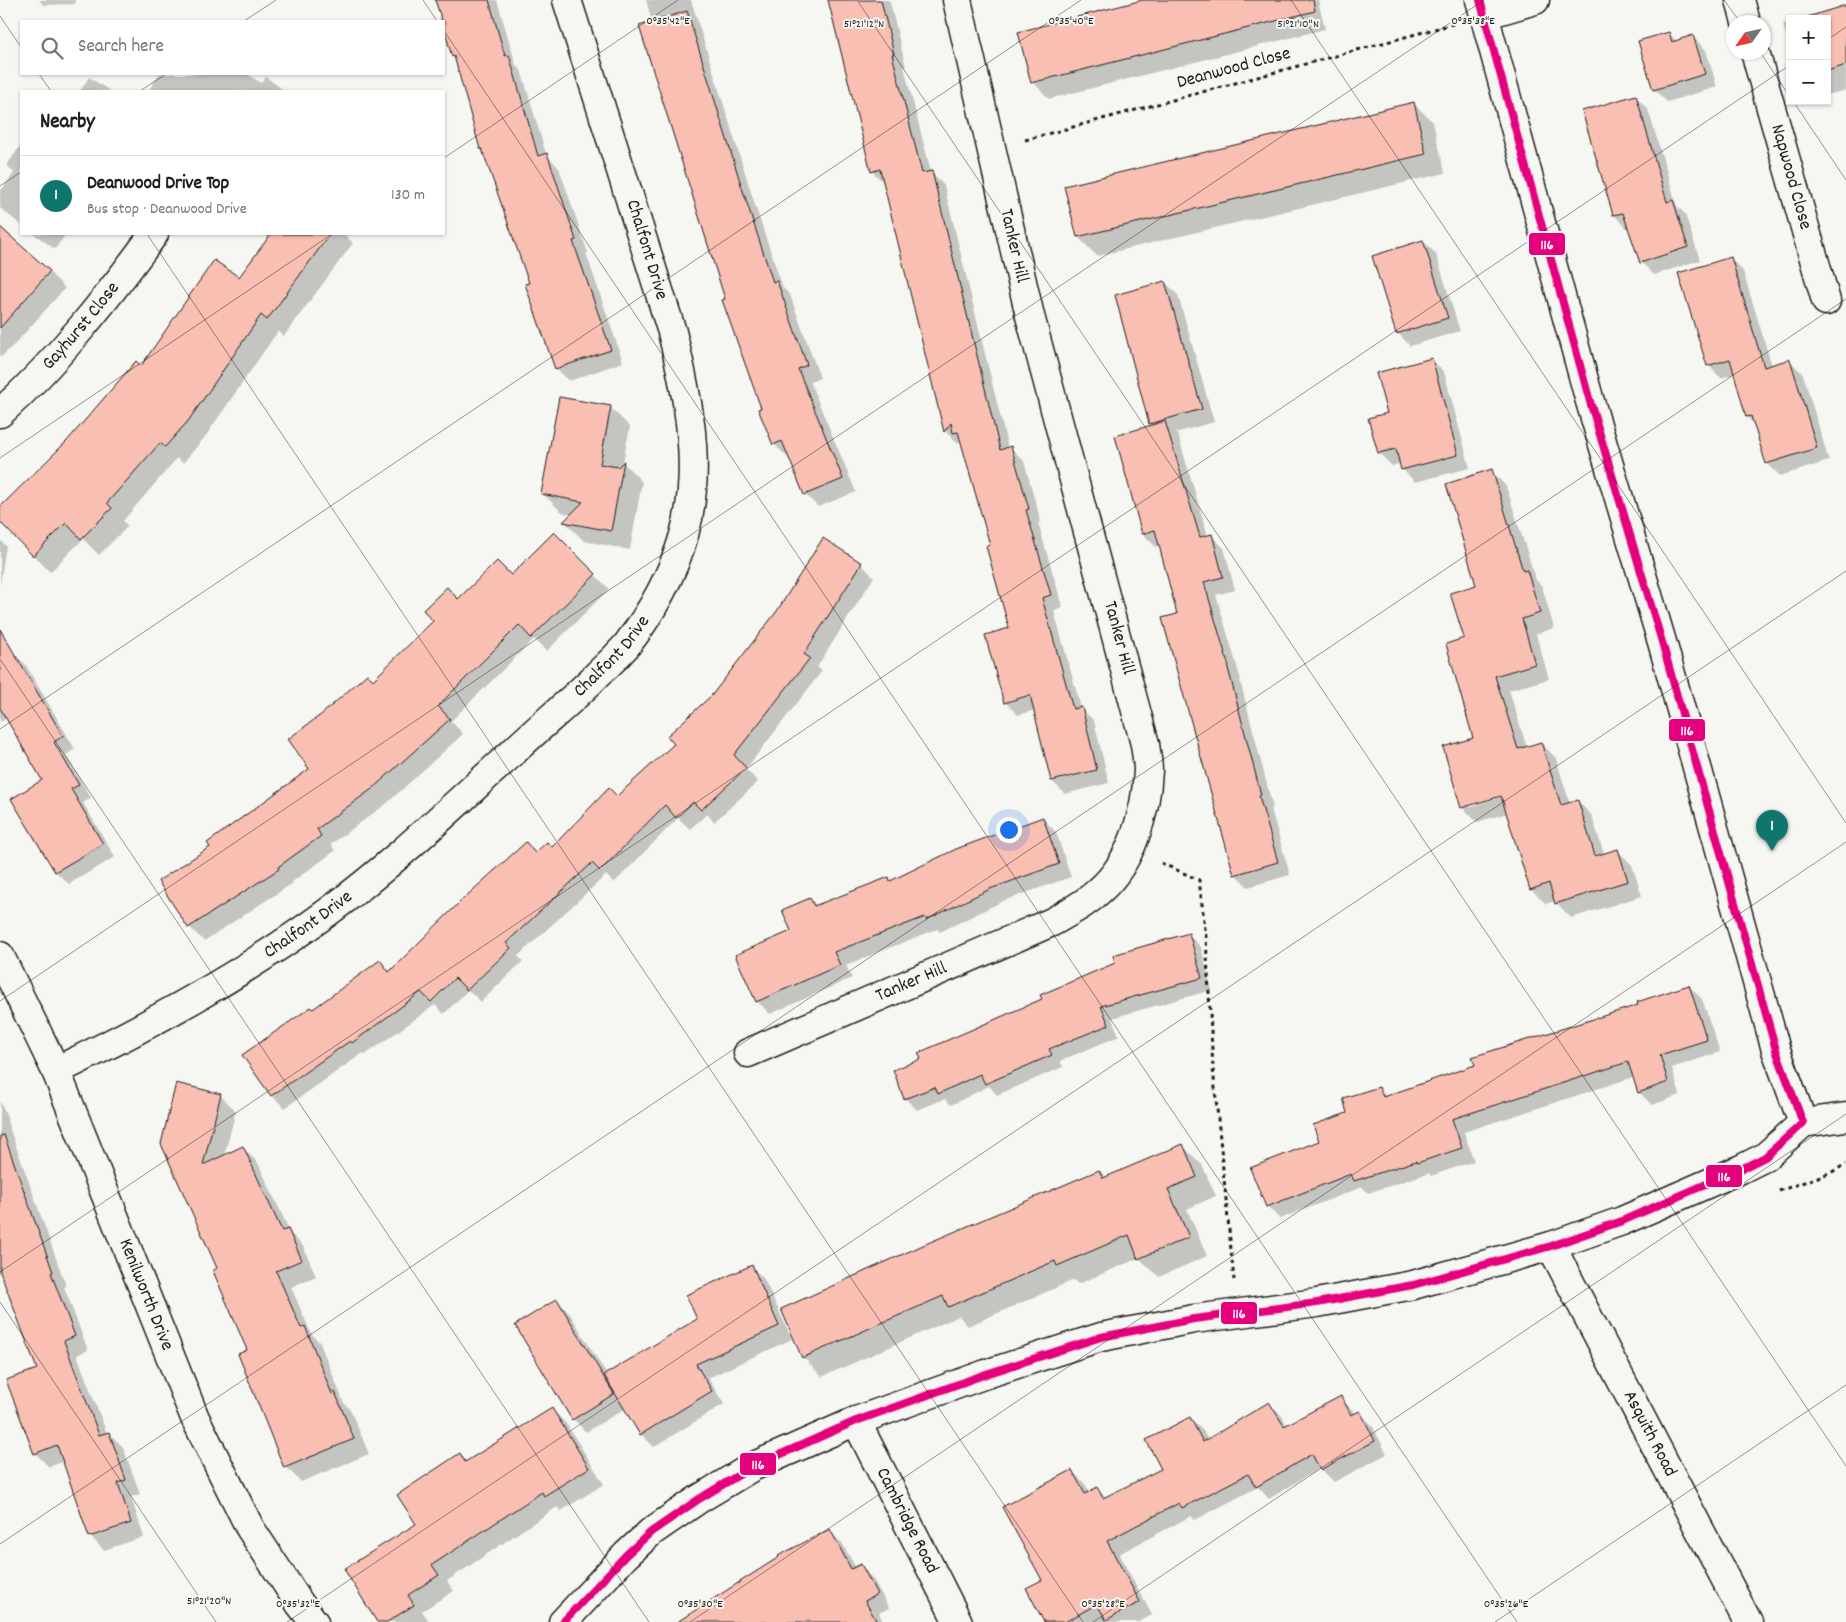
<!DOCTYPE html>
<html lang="en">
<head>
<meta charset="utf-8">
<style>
	body { margin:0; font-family:Dekko,sans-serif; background:#f6f6f6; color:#202124 }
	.controls { position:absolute; right:15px; top:15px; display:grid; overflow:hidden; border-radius:0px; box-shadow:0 1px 4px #0004 }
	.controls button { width:45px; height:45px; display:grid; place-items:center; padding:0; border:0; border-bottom:1px solid #e0e0e0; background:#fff; color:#202124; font:25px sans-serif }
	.compass { position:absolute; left:1726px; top:15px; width:45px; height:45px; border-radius:50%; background:#fff; box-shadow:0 1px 4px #0004; rotate:236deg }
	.you { position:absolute; left:1008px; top:829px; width:18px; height:18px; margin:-12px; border:4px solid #fff; border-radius:50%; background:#1a73e8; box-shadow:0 0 0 8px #1a73e833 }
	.badge { display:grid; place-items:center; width:32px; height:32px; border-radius:50%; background:#0f766e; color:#fff; font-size:16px; font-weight:700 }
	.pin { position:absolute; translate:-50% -41px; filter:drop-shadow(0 1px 2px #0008) }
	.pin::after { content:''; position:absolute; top:26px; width:18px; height:15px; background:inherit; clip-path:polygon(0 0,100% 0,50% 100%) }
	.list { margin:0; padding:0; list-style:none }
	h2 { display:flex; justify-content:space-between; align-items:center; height:65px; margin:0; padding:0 20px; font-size:21px }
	h2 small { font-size:16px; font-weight:400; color:#757577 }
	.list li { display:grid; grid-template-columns:32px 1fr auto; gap:15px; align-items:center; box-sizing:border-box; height:80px; padding:0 20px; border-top:1px solid #e0e0e0 }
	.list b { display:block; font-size:19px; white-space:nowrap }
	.list p { margin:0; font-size:16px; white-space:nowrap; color:#757577 }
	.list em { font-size:16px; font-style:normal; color:#757577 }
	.icon { flex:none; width:28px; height:28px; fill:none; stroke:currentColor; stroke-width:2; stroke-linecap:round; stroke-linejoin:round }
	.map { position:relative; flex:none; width:1846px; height:1622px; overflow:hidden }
	.search { position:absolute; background:#fff; box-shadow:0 1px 4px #0004; left:20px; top:20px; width:425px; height:55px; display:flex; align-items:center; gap:12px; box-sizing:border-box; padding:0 18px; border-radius:0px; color:#757577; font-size:19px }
	.panel { position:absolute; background:#fff; box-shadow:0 1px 4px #0004; left:20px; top:90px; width:425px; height:145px; border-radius:0px }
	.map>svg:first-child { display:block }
	.shadow { fill:#0003; fill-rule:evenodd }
	.building { fill:#f9bfb3; stroke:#1c1c1c }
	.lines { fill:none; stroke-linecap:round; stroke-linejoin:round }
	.minor-casing { stroke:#1c1c1c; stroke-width:31 }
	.tertiary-casing { stroke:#1c1c1c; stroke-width:31 }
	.path { stroke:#1c1c1c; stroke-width:3; stroke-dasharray:4 4; stroke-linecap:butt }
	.minor { stroke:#f6f6f2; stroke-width:28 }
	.tertiary { stroke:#f6f6f2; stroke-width:28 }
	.bus-1-casing { stroke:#f6f6f2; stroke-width:11 }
	.bus-1 { stroke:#e5007d; stroke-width:8 }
	.ticks { fill:none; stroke:#1c1c1c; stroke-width:1; stroke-opacity:0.45 }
	.labels { text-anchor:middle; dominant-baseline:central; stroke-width:4; stroke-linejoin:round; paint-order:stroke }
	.street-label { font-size:19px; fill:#1c1c1c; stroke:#f6f6f2 }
	.ticks-label { font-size:12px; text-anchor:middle; fill:#1c1c1c; stroke:#f6f6f2; stroke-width:4; stroke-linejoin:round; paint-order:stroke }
	.line-badge { stroke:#f6f6f2; stroke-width:2 }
	.badge-label { font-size:14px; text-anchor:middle; font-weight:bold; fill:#fff }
</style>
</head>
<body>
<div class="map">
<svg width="1846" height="1622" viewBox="0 0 1846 1622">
	<rect width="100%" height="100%" fill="#f6f6f2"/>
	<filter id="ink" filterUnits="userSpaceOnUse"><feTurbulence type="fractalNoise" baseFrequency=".02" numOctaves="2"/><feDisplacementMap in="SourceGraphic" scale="10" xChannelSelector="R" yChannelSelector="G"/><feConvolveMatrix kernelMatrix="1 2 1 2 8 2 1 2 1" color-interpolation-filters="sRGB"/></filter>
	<g filter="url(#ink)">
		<g class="shadow">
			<path d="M 39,0 L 75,0 L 75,4 L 44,5 Z"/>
			<path d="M 437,0 L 497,0 L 516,65 L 521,70 L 546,154 L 559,168 L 588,253 L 586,253 L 623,362 L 569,381 L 556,368 L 530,284 L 484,152 L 481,149 L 456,58 L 454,56 Z"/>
			<path d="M 646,0 L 691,0 L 755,205 L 783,288 L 790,295 L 820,378 L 810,382 L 856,492 L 818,507 L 805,494 L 790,456 L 787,457 L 774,444 L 726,300 Z"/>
			<path d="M 830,0 L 888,0 L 890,2 L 906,67 L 904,67 L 931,172 L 944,185 L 1008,448 L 1011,448 L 1024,461 L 1041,522 L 1038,523 L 1063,608 L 1054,611 L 1081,708 L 1094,721 L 1109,783 L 1065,794 L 1052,781 L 1035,710 L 1018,715 L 1005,702 L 1011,629 L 992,546 L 961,439 L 958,444 L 946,432 L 885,184 L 872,171 Z"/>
			<path d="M 1148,0 L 1318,0 L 1325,29 L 1049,99 L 1033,82 Z"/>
			<path d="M 1846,7 L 1846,90 L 1827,95 L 1827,19 Z"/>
			<path d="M 1790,23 L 1790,47 L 1783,25 Z"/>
			<path d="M 1669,33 L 1677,42 L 1693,37 L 1706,50 L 1717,87 L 1667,102 L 1654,89 Z"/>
			<path d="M 159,74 L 247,74 L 261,83 L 266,77 L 285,91 L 150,91 L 149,90 Z"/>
			<path d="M 89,77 L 110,91 L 80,91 Z"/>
			<path d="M 1635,96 L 1648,109 L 1677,206 L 1685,214 L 1700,260 L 1654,275 L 1641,262 L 1629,227 L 1627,228 L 1614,215 Z"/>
			<path d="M 1413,103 L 1433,122 L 1445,173 L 1097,256 L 1078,237 Z"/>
			<path d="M 21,145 L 21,225 L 0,208 L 0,192 L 14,173 L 7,165 Z"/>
			<path d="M 34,234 L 66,234 L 55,249 Z"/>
			<path d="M 272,234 L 344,234 L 353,243 L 284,336 L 278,331 L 205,437 L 183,463 L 177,458 L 123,521 L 128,526 L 99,555 L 83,539 L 50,572 L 0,521 L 0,509 L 142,368 L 239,279 Z"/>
			<path d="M 1423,241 L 1436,254 L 1460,331 L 1410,346 L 1398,333 Z"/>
			<path d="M 0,248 L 49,272 L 65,288 L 15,344 L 0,358 Z"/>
			<path d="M 1730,258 L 1743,271 L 1772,366 L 1790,361 L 1803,374 L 1829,461 L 1780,476 L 1767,463 L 1755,425 L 1747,417 L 1735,374 L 1721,378 L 1708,365 Z"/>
			<path d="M 1165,282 L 1178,295 L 1214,422 L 1175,433 L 1178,435 L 1208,536 L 1211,535 L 1224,548 L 1235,590 L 1216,595 L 1241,680 L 1240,680 L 1273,808 L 1271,809 L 1290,875 L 1248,887 L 1235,874 L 1179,615 L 1161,545 L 1156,547 L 1143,534 L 1153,426 L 1150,423 Z"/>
			<path d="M 1431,359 L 1444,372 L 1470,468 L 1415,482 L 1402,469 L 1401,463 L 1392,466 L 1379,453 L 1389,414 Z"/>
			<path d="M 610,407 L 630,427 L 623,462 L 642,482 L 630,550 L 584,541 L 565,522 L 572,515 L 562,512 L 542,493 Z"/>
			<path d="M 1491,471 L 1506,486 L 1536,580 L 1542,586 L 1554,628 L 1536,634 L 1549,679 L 1509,690 L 1527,748 L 1541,743 L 1556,758 L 1570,804 L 1578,801 L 1592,816 L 1604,854 L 1617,850 L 1632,865 L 1642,896 L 1571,918 L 1555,901 L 1546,904 L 1531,889 L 1508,813 L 1477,822 L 1462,807 L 1475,739 L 1466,639 L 1478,586 ZM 1507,793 L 1507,795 L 1470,807 L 1470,804 Z"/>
			<path d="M 554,533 L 609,589 L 547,651 L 534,639 L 451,721 L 463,734 L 386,804 L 331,844 L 335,851 L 292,882 L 293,883 L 204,941 L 189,927 L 211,848 L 311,769 L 374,682 L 458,601 L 511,576 Z"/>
			<path d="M 0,540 L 6,546 L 0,585 Z"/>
			<path d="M 861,564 L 874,577 L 817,667 L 822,671 L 746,769 L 758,782 L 714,822 L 707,814 L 690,829 L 678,818 L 614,883 L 606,875 L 518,956 L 523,961 L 481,1002 L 468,990 L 444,1014 L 435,1005 L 365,1055 L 363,1053 L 285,1108 L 272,1096 L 244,1056 L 313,1011 L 380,962 L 391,972 L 535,854 L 552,848 L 617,797 L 676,744 Z"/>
			<path d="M 12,651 L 25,664 L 75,749 L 66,755 L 91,798 L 83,803 L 115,857 L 69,884 L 56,872 L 12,799 L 44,780 L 7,718 L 0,722 L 0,659 Z"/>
			<path d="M 1043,819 L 1056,832 L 1071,877 L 1003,901 L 940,932 L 937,929 L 846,965 L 852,978 L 770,1014 L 757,1001 L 810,899 L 817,906 L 888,878 L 892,882 Z"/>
			<path d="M 1189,935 L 1201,947 L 1212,990 L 1112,1018 L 1119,1036 L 1060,1061 L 1063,1067 L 997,1095 L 989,1086 L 951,1105 L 945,1099 L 917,1110 L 905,1098 L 923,1060 Z"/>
			<path d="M 1689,986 L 1702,999 L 1720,1052 L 1672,1068 L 1680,1095 L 1652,1105 L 1639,1092 L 1634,1077 L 1464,1132 L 1474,1161 L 1431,1176 L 1429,1173 L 1368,1193 L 1362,1187 L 1280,1219 L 1267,1206 L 1320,1142 L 1349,1114 L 1379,1088 L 1387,1097 Z"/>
			<path d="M 220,1095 L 236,1111 L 224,1156 L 243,1148 L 258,1163 L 291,1234 L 303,1246 L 316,1276 L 291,1287 L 311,1333 L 320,1343 L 344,1403 L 350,1409 L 369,1454 L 301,1482 L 286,1467 L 248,1351 L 219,1269 L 162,1144 Z"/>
			<path d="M 0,1101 L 8,1120 L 7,1121 L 66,1286 L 64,1287 L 88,1350 L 77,1355 L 107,1434 L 109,1433 L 123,1447 L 140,1494 L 131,1497 L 144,1537 L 104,1550 L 90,1536 L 64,1461 L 49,1467 L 35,1453 L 38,1370 L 0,1271 Z"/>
			<path d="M 1183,1146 L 1202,1165 L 1216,1196 L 1187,1209 L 1207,1256 L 1159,1277 L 1139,1258 L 1078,1284 L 1074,1280 L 968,1326 L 959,1316 L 822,1377 L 803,1357 L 1099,1171 L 1106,1178 Z"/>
			<path d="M 751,1266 L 764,1279 L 792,1339 L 708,1378 L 724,1404 L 654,1447 L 641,1434 L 626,1408 L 586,1432 L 573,1419 L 557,1301 L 570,1314 L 607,1375 L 699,1319 Z"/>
			<path d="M 1341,1398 L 1356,1414 L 1359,1412 L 1372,1425 L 1387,1454 L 1334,1482 L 1320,1468 L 1269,1499 L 1258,1487 L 1195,1520 L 1191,1516 L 1119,1554 L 1152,1615 L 1139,1622 L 1046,1622 L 1043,1580 L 1072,1471 L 1085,1484 L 1090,1493 L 1097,1489 L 1107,1498 L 1163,1469 L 1190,1418 L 1203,1431 L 1208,1440 L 1269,1403 L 1282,1416 L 1287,1426 Z"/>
			<path d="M 552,1409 L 567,1425 L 604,1484 L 561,1511 L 557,1507 L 447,1581 L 454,1591 L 422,1611 L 429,1621 L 427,1622 L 379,1622 L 418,1524 L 460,1455 L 467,1462 Z"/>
			<path d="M 829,1531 L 842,1543 L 856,1568 L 860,1566 L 873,1579 L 889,1608 L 879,1613 L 883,1622 L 679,1622 Z"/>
		</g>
		<g class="building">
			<path d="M 435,0 L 489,0 L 505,56 L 509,55 L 538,156 L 547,153 L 576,240 L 573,241 L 611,350 L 555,369 L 525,284 L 529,283 L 482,149 L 480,149 L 454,56 L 452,57 L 444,28 L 444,21 L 442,21 Z"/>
			<path d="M 828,0 L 881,0 L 894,54 L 892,54 L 922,173 L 932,171 L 1000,450 L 1011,446 L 1029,509 L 1026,510 L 1051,595 L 1042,598 L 1073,709 L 1082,707 L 1097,770 L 1051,781 L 1030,695 L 1004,703 L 985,635 L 1009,628 L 986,546 L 990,545 L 958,432 L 953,433 L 951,423 L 944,432 L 880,169 L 871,172 Z"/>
			<path d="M 1143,0 L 1313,0 L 1315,11 L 1031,83 L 1018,32 Z"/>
			<path d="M 1846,5 L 1846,65 L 1827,71 L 1827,19 L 1801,19 Z"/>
			<path d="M 687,11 L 743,191 L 773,282 L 777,281 L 807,365 L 798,369 L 843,479 L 804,495 L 782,441 L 773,445 L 758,409 L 761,408 L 722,300 L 725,299 L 639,26 Z"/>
			<path d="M 1669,32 L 1672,42 L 1693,35 L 1705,74 L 1653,90 L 1638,41 Z"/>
			<path d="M 1636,95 L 1667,202 L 1673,200 L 1688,247 L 1640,263 L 1623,213 L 1613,215 L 1582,111 Z"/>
			<path d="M 1414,102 L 1426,154 L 1077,237 L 1064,186 Z"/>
			<path d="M 0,227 L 50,271 L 0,328 Z"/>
			<path d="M 271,234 L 330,234 L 267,320 L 261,315 L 189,420 L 165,447 L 160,443 L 107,503 L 112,508 L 81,539 L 66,523 L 33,556 L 0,522 L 0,507 L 67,441 L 136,361 L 141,366 L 214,260 L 239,277 Z"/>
			<path d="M 1423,240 L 1448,318 L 1396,334 L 1372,256 Z"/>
			<path d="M 1731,257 L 1764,367 L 1790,359 L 1817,448 L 1766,464 L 1751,416 L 1746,417 L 1730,359 L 1707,366 L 1678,273 Z"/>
			<path d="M 1165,281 L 1202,409 L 1149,424 L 1115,295 Z"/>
			<path d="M 1432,358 L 1458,455 L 1401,470 L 1396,449 L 1378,453 L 1368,418 L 1387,413 L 1376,373 Z"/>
			<path d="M 559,397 L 611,406 L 600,464 L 618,467 L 624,461 L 611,531 L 563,522 L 583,502 L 541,494 Z"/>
			<path d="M 1165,421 L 1200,537 L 1212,534 L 1223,577 L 1204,582 L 1229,667 L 1228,668 L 1261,795 L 1259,796 L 1278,862 L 1234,875 L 1162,618 L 1177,614 L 1155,530 L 1142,534 L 1115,436 Z"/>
			<path d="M 1492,469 L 1523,571 L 1527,570 L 1540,613 L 1522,619 L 1535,664 L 1495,676 L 1518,749 L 1541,742 L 1561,805 L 1578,800 L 1595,856 L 1618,849 L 1628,881 L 1555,904 L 1549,883 L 1530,890 L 1501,796 L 1461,808 L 1443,747 L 1473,738 L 1446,644 L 1464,638 L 1450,593 L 1476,585 L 1446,484 Z"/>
			<path d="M 554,532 L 596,574 L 531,638 L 519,625 L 438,706 L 450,719 L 372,789 L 317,829 L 321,836 L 278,867 L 279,869 L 188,928 L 158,881 L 210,847 L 207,843 L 309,769 L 288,739 L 322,714 L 367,674 L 373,680 L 433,621 L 423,610 L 447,587 L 458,599 L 497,561 L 511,575 Z"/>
			<path d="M 823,538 L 862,563 L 804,654 L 810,658 L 734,755 L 746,768 L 701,810 L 693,802 L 676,818 L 665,805 L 600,871 L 592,863 L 506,943 L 511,948 L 467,990 L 455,978 L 431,1002 L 421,992 L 352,1043 L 350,1041 L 271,1096 L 242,1055 L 311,1007 L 313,1009 L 380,960 L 389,972 L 463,899 L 526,842 L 535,853 L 547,842 L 552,847 L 609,788 L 617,796 L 674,744 L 667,736 L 712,695 L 777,611 Z"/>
			<path d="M 0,629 L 63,736 L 54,742 L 79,785 L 71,789 L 103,844 L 55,872 L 11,799 L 42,780 L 0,708 Z"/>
			<path d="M 1043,817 L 1059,864 L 990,889 L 926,920 L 925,917 L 834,952 L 840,965 L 756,1002 L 735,955 L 791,931 L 782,910 L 810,898 L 814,906 L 889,877 L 890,881 L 956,849 Z"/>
			<path d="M 1189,933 L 1202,978 L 1101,1006 L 1109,1025 L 1049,1049 L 1052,1055 L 985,1084 L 980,1074 L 938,1094 L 935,1087 L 904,1099 L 893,1070 L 921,1059 L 918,1053 L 1042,999 L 1040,995 L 1115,963 L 1113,955 Z"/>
			<path d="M 1689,985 L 1707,1040 L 1660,1055 L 1668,1082 L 1638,1093 L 1628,1062 L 1452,1119 L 1462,1148 L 1417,1163 L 1416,1161 L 1354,1181 L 1351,1174 L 1266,1207 L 1250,1168 L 1319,1141 L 1313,1125 L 1347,1113 L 1343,1098 L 1379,1087 L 1383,1097 L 1475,1065 L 1472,1057 L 1638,1005 L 1637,1002 Z"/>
			<path d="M 176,1083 L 221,1094 L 203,1165 L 243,1146 L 282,1231 L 288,1229 L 302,1260 L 276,1271 L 301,1328 L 305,1326 L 332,1394 L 335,1392 L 354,1439 L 284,1468 L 238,1354 L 247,1350 L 213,1271 L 217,1268 L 161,1144 Z"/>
			<path d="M 4,1135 L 53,1272 L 51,1273 L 75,1336 L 64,1341 L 99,1435 L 109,1432 L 126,1480 L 118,1483 L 131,1523 L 89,1537 L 57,1445 L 34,1454 L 6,1380 L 37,1369 L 0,1272 L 0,1136 Z"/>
			<path d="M 1183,1144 L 1197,1177 L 1168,1189 L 1189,1237 L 1138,1259 L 1129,1235 L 1057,1266 L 1055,1261 L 948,1307 L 943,1296 L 802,1358 L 781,1309 L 921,1246 L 1099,1170 L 1103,1178 Z"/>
			<path d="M 752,1265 L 779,1326 L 696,1364 L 712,1391 L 640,1435 L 604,1375 L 697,1319 L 686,1295 Z"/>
			<path d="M 557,1299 L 614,1394 L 572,1420 L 515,1325 Z"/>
			<path d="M 1341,1396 L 1351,1415 L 1360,1411 L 1375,1441 L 1320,1470 L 1312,1454 L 1256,1487 L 1248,1474 L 1182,1508 L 1179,1503 L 1107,1541 L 1140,1602 L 1106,1620 L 1097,1604 L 1065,1622 L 1044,1622 L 1026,1588 L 1042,1580 L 1002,1507 L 1072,1470 L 1085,1494 L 1097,1487 L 1103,1498 L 1161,1469 L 1146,1440 L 1190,1417 L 1203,1442 L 1269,1402 L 1284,1426 Z"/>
			<path d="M 552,1408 L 589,1468 L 544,1496 L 542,1492 L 432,1565 L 439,1575 L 408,1595 L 414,1605 L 387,1622 L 377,1622 L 344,1569 L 416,1524 L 397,1495 L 460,1453 L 465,1462 Z"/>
			<path d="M 830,1529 L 851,1569 L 861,1564 L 877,1594 L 865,1601 L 877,1622 L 677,1622 L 779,1557 L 778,1556 Z"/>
		</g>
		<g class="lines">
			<g class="minor-casing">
				<g id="minor">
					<path d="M 1740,0 L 1746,22"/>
					<path d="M 1484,15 L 1535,0"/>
					<path id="s1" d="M 1755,52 L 1826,301"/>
					<path id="s2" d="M 0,413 C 58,361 108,297 154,234"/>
					<path id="s3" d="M 0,956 L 56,1071 L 195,1418 L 250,1528 L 300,1604 L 314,1622"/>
					<path id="s4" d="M 748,1053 L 1052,922 C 1069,912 1086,904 1100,890 C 1132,862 1146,812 1148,771 C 1148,762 1146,753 1145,744 L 1030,316 L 957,0"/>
					<path id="s5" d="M 56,1071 C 152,1024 242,975 328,912 C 393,864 451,808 511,754 C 540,726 572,701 600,672 C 609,664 618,655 626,646 C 651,614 673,574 684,535 C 703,468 688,397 672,332 L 567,0"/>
					<path id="s6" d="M 1551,1246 L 1748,1622"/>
					<path id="s7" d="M 856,1421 L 958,1622"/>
				</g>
			</g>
			<g class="tertiary-casing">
				<g id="tertiary">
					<path d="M 1480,0 L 1589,398 L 1662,642 L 1776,1050 L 1803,1123"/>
					<path d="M 563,1622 L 626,1555 L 651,1532 L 699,1499 L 752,1467 L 856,1421 L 986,1374 L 1101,1337 L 1194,1319 L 1317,1303 L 1413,1285 L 1551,1246 L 1622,1221 L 1741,1169 L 1765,1157 L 1803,1123 L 1846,1117"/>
				</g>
			</g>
			<g class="path">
				<path d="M 1025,140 L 1453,24"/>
				<path d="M 1161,863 L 1199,880 L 1206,937 L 1213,1068 L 1234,1280"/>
				<path d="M 1779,1191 L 1832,1172 L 1846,1164"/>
			</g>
			<use href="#minor" class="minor"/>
			<use href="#tertiary" class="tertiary"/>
			<g class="bus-1-casing">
				<path id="bus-1" d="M 563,1622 L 626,1555 L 651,1532 L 699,1499 L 752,1467 L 856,1421 L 986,1374 L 1101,1337 L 1194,1319 L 1317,1303 L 1413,1285 L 1551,1246 L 1622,1221 L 1741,1169 L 1765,1157 L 1803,1123 L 1776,1050 L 1662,642 L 1589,398 L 1480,0"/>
			</g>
			<use href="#bus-1" class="bus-1"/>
		</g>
	</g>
	<path class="ticks" d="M 423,0 L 437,21M 857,0 L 1846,1466M 1291,0 L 1846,823M 1724,0 L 1740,22M 0,16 L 21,47M 244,21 L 276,0M 444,31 L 1517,1622M 1827,40 L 1846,27M 1760,52 L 1790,97M 39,74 L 51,91M 140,91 L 166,74M 1793,101 L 1846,180M 444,158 L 678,0M 0,186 L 21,172M 147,234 L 1083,1622M 0,458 L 332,234M 0,659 L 649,1622M 0,729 L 1081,0M 0,1001 L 1484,0M 0,1272 L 1790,65M 0,1302 L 216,1622M 0,1544 L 1846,299M 287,1622 L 1846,571M 690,1622 L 1846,842M 1093,1622 L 1846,1114M 1495,1622 L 1846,1385"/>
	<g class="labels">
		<g class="street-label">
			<text transform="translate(1234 69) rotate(-15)">Deanwood Close</text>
			<text stroke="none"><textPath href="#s1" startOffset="130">Napwood Close</textPath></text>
			<text transform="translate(1013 246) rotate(77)">Tanker Hill</text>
			<text transform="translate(646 250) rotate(73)">Chalfont Drive</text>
			<text stroke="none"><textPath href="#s2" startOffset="119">Gayhurst Close</textPath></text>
			<text transform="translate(1118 638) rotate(75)">Tanker Hill</text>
			<text stroke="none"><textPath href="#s5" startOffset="698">Chalfont Drive</textPath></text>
			<text stroke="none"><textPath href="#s5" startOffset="292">Chalfont Drive</textPath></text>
			<text stroke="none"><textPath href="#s4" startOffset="178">Tanker Hill</textPath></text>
			<text stroke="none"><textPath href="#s3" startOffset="369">Kenilworth Drive</textPath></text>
			<text stroke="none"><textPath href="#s6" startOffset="212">Asquith Road</textPath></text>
			<text stroke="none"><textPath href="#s7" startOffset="112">Cambridge Road</textPath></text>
		</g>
	</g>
	<g class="ticks-label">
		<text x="668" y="24">0°35'42"E</text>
		<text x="1071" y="24">0°35'40"E</text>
		<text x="1473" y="24">0°35'38"E</text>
		<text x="864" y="27">51°21'12"N</text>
		<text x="1298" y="27">51°21'10"N</text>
		<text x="209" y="1604">51°21'20"N</text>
		<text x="298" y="1607">0°35'32"E</text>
		<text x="700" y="1607">0°35'30"E</text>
		<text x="1103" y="1607">0°35'28"E</text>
		<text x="1506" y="1607">0°35'26"E</text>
	</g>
	<g class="line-badge">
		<rect x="1528" y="232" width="38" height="24" rx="5" fill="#e5007d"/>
		<rect x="1668" y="718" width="38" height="24" rx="5" fill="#e5007d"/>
		<rect x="1705" y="1164" width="38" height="24" rx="5" fill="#e5007d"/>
		<rect x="1220" y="1301" width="38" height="24" rx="5" fill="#e5007d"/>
		<rect x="739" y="1452" width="38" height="24" rx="5" fill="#e5007d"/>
	</g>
	<g class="badge-label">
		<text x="1547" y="249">116</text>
		<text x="1687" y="735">116</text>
		<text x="1724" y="1181">116</text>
		<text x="1239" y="1318">116</text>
		<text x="758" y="1469">116</text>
	</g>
</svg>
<div class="controls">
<button>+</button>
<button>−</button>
</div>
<svg class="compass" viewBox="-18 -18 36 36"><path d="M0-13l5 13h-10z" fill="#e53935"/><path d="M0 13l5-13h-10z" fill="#757577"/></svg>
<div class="you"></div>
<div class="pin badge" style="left:1772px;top:851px">1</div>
<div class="search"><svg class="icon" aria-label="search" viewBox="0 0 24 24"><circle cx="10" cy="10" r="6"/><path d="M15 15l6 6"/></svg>Search here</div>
<section class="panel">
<h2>Nearby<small></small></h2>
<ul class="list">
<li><span class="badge">1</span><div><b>Deanwood Drive Top</b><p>Bus stop · Deanwood Drive</p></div><em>130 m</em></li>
</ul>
</section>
</div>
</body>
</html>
